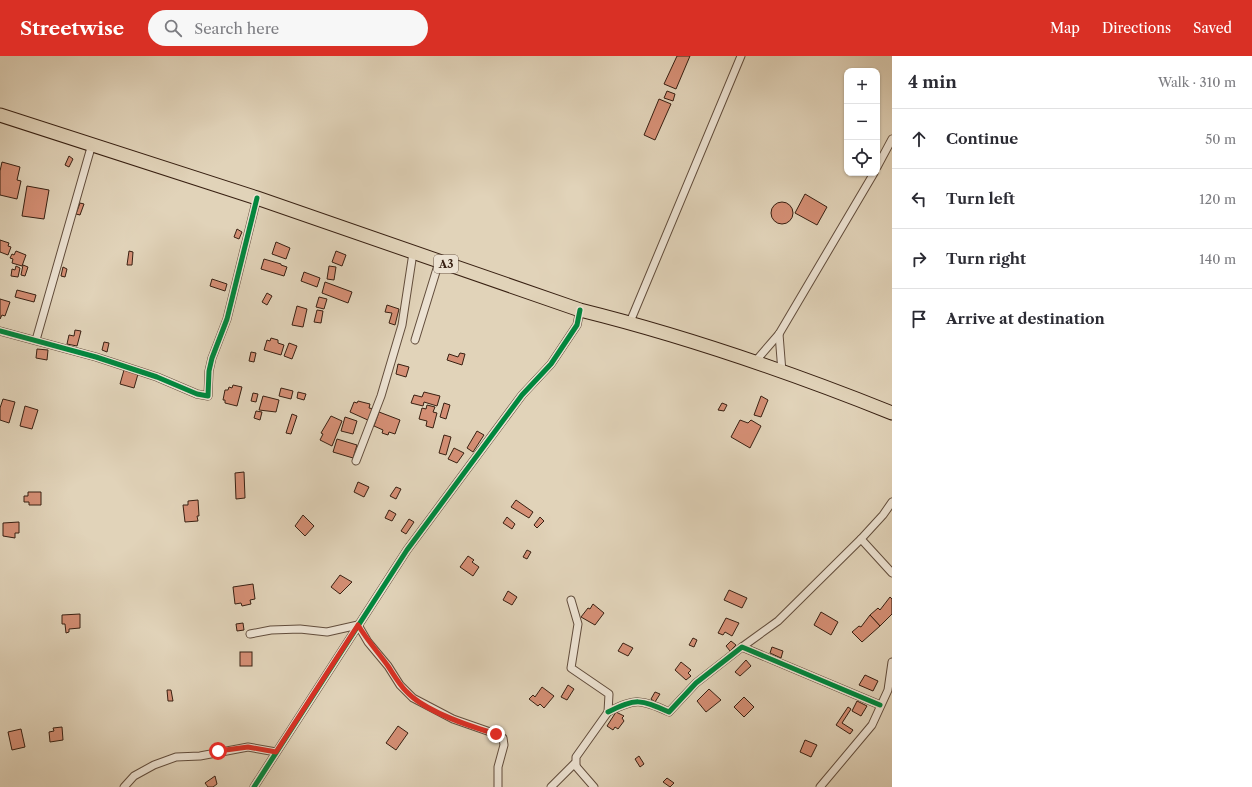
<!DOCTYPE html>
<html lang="en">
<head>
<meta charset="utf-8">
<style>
	body { margin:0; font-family:"Libre Caslon Text",serif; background:#f7f7f7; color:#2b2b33 }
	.controls { position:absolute; right:12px; top:12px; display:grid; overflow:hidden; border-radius:8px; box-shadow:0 1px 3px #0004 }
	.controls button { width:36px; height:36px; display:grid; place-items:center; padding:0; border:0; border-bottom:1px solid #e1e1e2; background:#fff; color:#2b2b33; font:20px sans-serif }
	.stop { position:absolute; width:12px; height:12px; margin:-9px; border:3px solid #d93025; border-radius:50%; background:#fff }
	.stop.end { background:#d93025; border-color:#fff; box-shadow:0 1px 4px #0008 }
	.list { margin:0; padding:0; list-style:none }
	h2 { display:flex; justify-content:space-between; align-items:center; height:52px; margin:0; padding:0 16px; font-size:17px }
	h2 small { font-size:13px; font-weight:400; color:#7c7c81 }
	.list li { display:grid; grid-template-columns:26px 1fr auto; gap:12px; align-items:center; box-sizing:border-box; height:60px; padding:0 16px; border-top:1px solid #e1e1e2 }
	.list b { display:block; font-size:15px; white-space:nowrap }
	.list em { font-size:13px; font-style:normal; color:#7c7c81 }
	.icon { flex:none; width:22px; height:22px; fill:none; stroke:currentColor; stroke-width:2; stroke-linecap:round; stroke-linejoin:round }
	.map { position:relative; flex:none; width:892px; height:731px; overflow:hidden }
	header { display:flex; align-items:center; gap:24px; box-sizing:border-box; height:56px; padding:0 20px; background:#d93025; color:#fff }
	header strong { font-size:19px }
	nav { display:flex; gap:22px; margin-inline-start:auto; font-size:14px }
	.search { width:280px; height:36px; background:#f7f7f7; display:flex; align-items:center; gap:10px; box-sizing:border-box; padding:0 14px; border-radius:22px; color:#7c7c81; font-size:15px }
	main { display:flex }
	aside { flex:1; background:#fff }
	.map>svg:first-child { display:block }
	.building { fill:#d58f75; stroke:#382012 }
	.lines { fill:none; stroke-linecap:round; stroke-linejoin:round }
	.street-casing { stroke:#624d3c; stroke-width:9 }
	.highway-casing { stroke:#382012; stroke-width:15 }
	.street { stroke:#ece2d2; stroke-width:7 }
	.highway { stroke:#e1d3b9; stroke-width:13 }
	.cycleway-casing { stroke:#ece2d2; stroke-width:8 }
	.cycleway { stroke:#00873e; stroke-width:5 }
	.route { stroke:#d93025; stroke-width:5 }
	.labels { text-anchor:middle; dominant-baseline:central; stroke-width:3.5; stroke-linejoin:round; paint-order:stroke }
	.shield { fill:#ece2d2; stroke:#6e5a4c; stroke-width:1 }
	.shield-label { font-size:11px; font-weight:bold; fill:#382012 }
</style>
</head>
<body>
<header>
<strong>Streetwise</strong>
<div class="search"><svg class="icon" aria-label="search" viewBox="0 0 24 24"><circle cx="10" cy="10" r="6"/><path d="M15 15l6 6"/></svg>Search here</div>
<nav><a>Map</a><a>Directions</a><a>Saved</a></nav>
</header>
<main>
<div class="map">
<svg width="892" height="731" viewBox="0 0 892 731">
	<rect width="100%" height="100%" fill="#e1d3b9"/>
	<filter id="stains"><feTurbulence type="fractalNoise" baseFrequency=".005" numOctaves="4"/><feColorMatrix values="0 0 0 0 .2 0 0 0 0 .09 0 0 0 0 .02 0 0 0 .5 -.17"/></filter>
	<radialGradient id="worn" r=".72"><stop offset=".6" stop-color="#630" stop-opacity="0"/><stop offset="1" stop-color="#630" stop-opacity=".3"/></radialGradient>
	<g class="building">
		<path d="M 677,0 L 690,0 L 676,33 L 664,28 Z"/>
		<path d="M 667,35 L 675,38 L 673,45 L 664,42 Z"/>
		<path d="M 659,43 L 671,48 L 655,84 L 644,79 Z"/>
		<path d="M 69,100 L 73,103 L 69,111 L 65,109 Z"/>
		<path d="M 2,106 L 20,111 L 17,124 L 21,125 L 17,143 L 0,139 L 0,115 Z"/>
		<path d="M 27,130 L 49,134 L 44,163 L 22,160 Z"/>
		<path d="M 805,138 L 827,151 L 817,169 L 795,157 Z"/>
		<circle cx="782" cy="157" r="11"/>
		<path d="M 80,147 L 84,148 L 80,159 L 76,158 Z"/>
		<path d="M 237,173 L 242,176 L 239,183 L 234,181 Z"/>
		<path d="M 0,184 L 9,187 L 8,190 L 11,191 L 8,199 L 0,196 Z"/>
		<path d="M 276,186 L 290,192 L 286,203 L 272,198 Z"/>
		<path d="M 16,195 L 26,199 L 22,210 L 12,207 L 13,203 L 10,202 L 12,198 L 14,199 Z"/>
		<path d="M 129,195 L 133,196 L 132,209 L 127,209 Z"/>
		<path d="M 336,195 L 346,199 L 342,210 L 332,206 Z"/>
		<path d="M 264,203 L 281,208 L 281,209 L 287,211 L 284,220 L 261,213 Z"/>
		<path d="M 23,209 L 28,211 L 25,220 L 21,219 Z"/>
		<path d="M 16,210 L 20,212 L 18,221 L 11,220 L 12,213 L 15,214 Z"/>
		<path d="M 329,210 L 336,211 L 334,224 L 327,223 Z"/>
		<path d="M 63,211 L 67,213 L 65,221 L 61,220 Z"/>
		<path d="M 304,216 L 320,222 L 317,231 L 301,225 Z"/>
		<path d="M 212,223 L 227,228 L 225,235 L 210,230 Z"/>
		<path d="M 325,226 L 352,236 L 348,247 L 322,237 Z"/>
		<path d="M 17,234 L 36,239 L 34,246 L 15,241 Z"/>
		<path d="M 267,237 L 272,240 L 267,249 L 262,246 Z"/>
		<path d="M 319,241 L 327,243 L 324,253 L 316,251 Z"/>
		<path d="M 0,243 L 10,246 L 5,260 L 2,259 L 0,263 Z"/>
		<path d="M 387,249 L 399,253 L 395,269 L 389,267 L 392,257 L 385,256 Z"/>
		<path d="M 297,250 L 307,253 L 303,271 L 292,269 Z"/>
		<path d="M 317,254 L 323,255 L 321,267 L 314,266 Z"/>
		<path d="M 75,274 L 81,275 L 77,290 L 67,288 L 69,279 L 74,280 Z"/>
		<path d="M 271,282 L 278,284 L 278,287 L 284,289 L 281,299 L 264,294 L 267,284 L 270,285 Z"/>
		<path d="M 104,286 L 109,287 L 107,296 L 102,294 Z"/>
		<path d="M 289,287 L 297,290 L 292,303 L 284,300 Z"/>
		<path d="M 37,293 L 48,294 L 47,304 L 36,302 Z"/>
		<path d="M 251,296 L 256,297 L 254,306 L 249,305 Z"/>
		<path d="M 460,297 L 465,298 L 462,309 L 447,304 L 449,298 L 458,301 Z"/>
		<path d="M 398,308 L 409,311 L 406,321 L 396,318 Z"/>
		<path d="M 124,314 L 138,318 L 134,332 L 120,328 Z"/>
		<path d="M 233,329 L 242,331 L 237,350 L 225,347 L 225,344 L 223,344 L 225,334 L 228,334 L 229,331 L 232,332 Z"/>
		<path d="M 281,332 L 293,335 L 291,343 L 279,340 Z"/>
		<path d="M 298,336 L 306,338 L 304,344 L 297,342 Z"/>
		<path d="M 424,336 L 440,340 L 437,350 L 424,346 L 423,350 L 411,347 L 414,339 L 422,341 Z"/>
		<path d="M 253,337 L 258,338 L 256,346 L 251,345 Z"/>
		<path d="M 263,340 L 279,344 L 276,356 L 259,354 Z"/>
		<path d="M 761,340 L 768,344 L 761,361 L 754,359 Z"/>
		<path d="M 3,343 L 15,346 L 9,367 L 0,364 L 0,352 Z"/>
		<path d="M 358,345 L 370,348 L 369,352 L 374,353 L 370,365 L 350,356 L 354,346 L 357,347 Z"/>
		<path d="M 444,347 L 450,349 L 446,363 L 440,361 Z"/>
		<path d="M 722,347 L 727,349 L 724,355 L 718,354 Z"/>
		<path d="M 427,349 L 435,351 L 433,356 L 437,357 L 433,372 L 426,370 L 427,365 L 419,363 L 422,352 L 426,353 Z"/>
		<path d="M 25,350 L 38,354 L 32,373 L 20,370 Z"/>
		<path d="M 256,355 L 262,356 L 260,364 L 254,362 Z"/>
		<path d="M 379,356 L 400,364 L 395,378 L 389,376 L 388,379 L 382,377 L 383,374 L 374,370 Z"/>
		<path d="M 292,358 L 297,360 L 291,378 L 286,377 Z"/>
		<path d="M 331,360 L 342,365 L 332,390 L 320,384 L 323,378 L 321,377 Z"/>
		<path d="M 345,361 L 357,365 L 353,378 L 341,375 Z"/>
		<path d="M 740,364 L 748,367 L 751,364 L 761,370 L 750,392 L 731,381 Z"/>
		<path d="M 477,375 L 484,379 L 473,396 L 467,392 Z"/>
		<path d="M 444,379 L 451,381 L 446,399 L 439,397 Z"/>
		<path d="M 337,383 L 357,389 L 353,402 L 333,396 Z"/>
		<path d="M 454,392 L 464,397 L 457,407 L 448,403 Z"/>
		<path d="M 244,416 L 245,442 L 236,443 L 235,417 Z"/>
		<path d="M 358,426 L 369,431 L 364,441 L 354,436 Z"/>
		<path d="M 396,431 L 401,433 L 396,443 L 390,440 Z"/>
		<path d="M 28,436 L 41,436 L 41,449 L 29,449 L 29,446 L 24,446 L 24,440 L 28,440 Z"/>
		<path d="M 198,444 L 199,460 L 197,460 L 198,465 L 185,466 L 183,449 L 188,449 L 188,445 Z"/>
		<path d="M 516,444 L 533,456 L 529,462 L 511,451 Z"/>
		<path d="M 389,454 L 396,458 L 392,465 L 385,462 Z"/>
		<path d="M 303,459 L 314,470 L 305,480 L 295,470 Z"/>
		<path d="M 507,461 L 515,468 L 512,473 L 503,467 Z"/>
		<path d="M 540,461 L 544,465 L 537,472 L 534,469 Z"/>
		<path d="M 409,463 L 414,466 L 406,478 L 401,475 Z"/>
		<path d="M 19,466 L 19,477 L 15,477 L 15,482 L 3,480 L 3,467 Z"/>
		<path d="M 527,494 L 531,496 L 527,503 L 523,501 Z"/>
		<path d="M 468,500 L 474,504 L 472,506 L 479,511 L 473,520 L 460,511 Z"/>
		<path d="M 340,519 L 352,526 L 340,538 L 331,531 Z"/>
		<path d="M 253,528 L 255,543 L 250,544 L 251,548 L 242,550 L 241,547 L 235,548 L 233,531 Z"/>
		<path d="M 729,534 L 747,542 L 742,552 L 724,544 Z"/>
		<path d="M 508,535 L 517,541 L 512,549 L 503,544 Z"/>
		<path d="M 890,541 L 892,543 L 892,558 L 880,570 L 870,559 L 878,552 L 880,554 Z"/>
		<path d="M 593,548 L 604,557 L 595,569 L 581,561 L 588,552 L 590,553 Z"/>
		<path d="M 821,556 L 838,566 L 831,579 L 814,569 Z"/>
		<path d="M 80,558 L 80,572 L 69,573 L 69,576 L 66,577 L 65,568 L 62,568 L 62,559 Z"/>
		<path d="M 870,559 L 880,570 L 862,586 L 852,576 L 859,570 L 861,571 Z"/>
		<path d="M 726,562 L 739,567 L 732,580 L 725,576 L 723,579 L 718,577 Z"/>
		<path d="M 243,567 L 244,574 L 237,575 L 236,568 Z"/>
		<path d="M 693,582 L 697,584 L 694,591 L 689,589 Z"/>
		<path d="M 731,585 L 736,589 L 730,595 L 726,590 Z"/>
		<path d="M 623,587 L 633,592 L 628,600 L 618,595 Z"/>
		<path d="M 772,591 L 783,595 L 781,602 L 770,597 Z"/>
		<rect x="240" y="596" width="12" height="14"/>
		<path d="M 746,604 L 751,610 L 740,620 L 735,616 Z"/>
		<path d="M 681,606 L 691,614 L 688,617 L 691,620 L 686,624 L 675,614 Z"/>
		<path d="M 865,619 L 878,625 L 873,635 L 859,629 Z"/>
		<path d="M 568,629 L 574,633 L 567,644 L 561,641 Z"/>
		<path d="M 542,631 L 554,640 L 544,652 L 540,648 L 538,650 L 529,643 L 533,639 L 535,641 Z"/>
		<path d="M 709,633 L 721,644 L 706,656 L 697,645 Z"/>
		<path d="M 167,634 L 171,634 L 173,645 L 168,645 Z"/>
		<path d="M 655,636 L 660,638 L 655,646 L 651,643 Z"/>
		<path d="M 744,641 L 754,651 L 744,661 L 734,651 Z"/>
		<path d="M 857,645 L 867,650 L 861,660 L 852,655 Z"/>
		<path d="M 848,651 L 851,653 L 842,667 L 853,674 L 850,678 L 836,669 Z"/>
		<path d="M 616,656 L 624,660 L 622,662 L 624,665 L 618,673 L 615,671 L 613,674 L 607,670 Z"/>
		<path d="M 398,670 L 408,677 L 396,694 L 386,687 Z"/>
		<path d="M 62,671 L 63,684 L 50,686 L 49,676 L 54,675 L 53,672 Z"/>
		<path d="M 21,673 L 25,691 L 12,694 L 8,676 Z"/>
		<path d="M 805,684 L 817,689 L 811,701 L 800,696 Z"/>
		<path d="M 639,700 L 644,708 L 640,711 L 635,703 Z"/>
		<path d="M 215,720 L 217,728 L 213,731 L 208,731 L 205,727 Z"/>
		<path d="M 667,722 L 674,727 L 670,731 L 663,726 Z"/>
	</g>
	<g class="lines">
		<g class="street-casing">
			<g id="street">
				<path d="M 877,111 L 892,83"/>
				<path d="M 630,266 L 741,0"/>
				<path d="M 0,275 L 96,301 L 157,321 L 197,338 L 208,340 L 209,315 L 212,302 L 227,263 L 257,142"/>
				<path d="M 779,278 L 782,316"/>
				<path d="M 36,284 L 92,88"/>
				<path d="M 415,284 L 439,206"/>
				<path d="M 754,307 L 779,278 L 874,117"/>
				<path d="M 356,405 L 381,340 L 402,269 L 413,197"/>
				<path d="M 892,446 L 883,459 L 861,483 L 892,517"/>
				<path d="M 571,544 L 578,568 L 571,612 L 609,638 L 608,656 L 576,701 L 576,709"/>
				<path d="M 250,578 L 271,574 L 300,573 L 327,576 L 358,569 L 368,586 L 388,610 L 400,629 L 413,642 L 453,663 L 496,678 L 503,682 L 504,689 L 498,711 L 498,731"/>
				<path d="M 742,591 L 778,565 L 861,483"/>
				<path d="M 608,656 C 636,642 640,643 669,656 L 696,627 L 742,591 L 880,649"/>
				<path d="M 124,731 L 134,720 L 154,709 L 176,701 L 200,700 L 248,691 L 276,696"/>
				<path d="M 254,731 L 407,494 L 522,339 L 551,308 L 577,269 L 580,254"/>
				<path d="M 551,731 L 574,708 L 594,731"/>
				<path d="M 820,731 L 872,669 L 888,634 L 892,606"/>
			</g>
		</g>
		<g class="highway-casing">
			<path id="highway" d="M 0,59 L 257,142 L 580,254 C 685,280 792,317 892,357"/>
		</g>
		<use href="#street" class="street"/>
		<use href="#highway" class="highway"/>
		<g class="cycleway-casing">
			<g id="cycleway">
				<path d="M 0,275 L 96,301 L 157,321 L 197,338 L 208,340 L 209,315 L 212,302 L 227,263 L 257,142"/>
				<path d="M 608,656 C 636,642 640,643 669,656 L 696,627 L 742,591 L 880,649"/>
				<path d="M 254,731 L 407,494 L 522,339 L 551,308 L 577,269 L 580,254"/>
			</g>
		</g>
		<use href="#cycleway" class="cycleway"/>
	</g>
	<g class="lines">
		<path class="route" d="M 218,695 L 248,691 L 276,696 L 358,569 C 367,584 378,596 388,610 C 394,619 399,628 406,635 C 425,656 469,670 496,678"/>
	</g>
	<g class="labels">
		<rect class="shield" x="434" y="199" width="24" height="18" rx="3"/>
		<g class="shield-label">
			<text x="446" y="208">A3</text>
		</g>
	</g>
	<rect width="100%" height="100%" filter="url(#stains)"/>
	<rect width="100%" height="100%" fill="url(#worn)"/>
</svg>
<div class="controls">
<button>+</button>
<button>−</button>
<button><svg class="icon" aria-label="locate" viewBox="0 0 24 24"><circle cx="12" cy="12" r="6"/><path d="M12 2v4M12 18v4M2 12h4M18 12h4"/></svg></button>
</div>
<div class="stop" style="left:218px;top:695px"></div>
<div class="stop end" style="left:496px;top:678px"></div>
</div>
<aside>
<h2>4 min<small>Walk · 310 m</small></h2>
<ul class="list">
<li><svg class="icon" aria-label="ahead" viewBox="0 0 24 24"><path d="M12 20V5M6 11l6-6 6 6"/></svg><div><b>Continue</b></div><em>50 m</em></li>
<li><svg class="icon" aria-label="left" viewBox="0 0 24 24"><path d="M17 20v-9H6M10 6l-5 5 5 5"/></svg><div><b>Turn left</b></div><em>120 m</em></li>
<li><svg class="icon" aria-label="right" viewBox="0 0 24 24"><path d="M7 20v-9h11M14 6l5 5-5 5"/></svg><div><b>Turn right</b></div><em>140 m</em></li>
<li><svg class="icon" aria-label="arrive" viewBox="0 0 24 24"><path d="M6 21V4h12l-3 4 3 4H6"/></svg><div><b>Arrive at destination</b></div></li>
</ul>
</aside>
</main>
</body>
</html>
